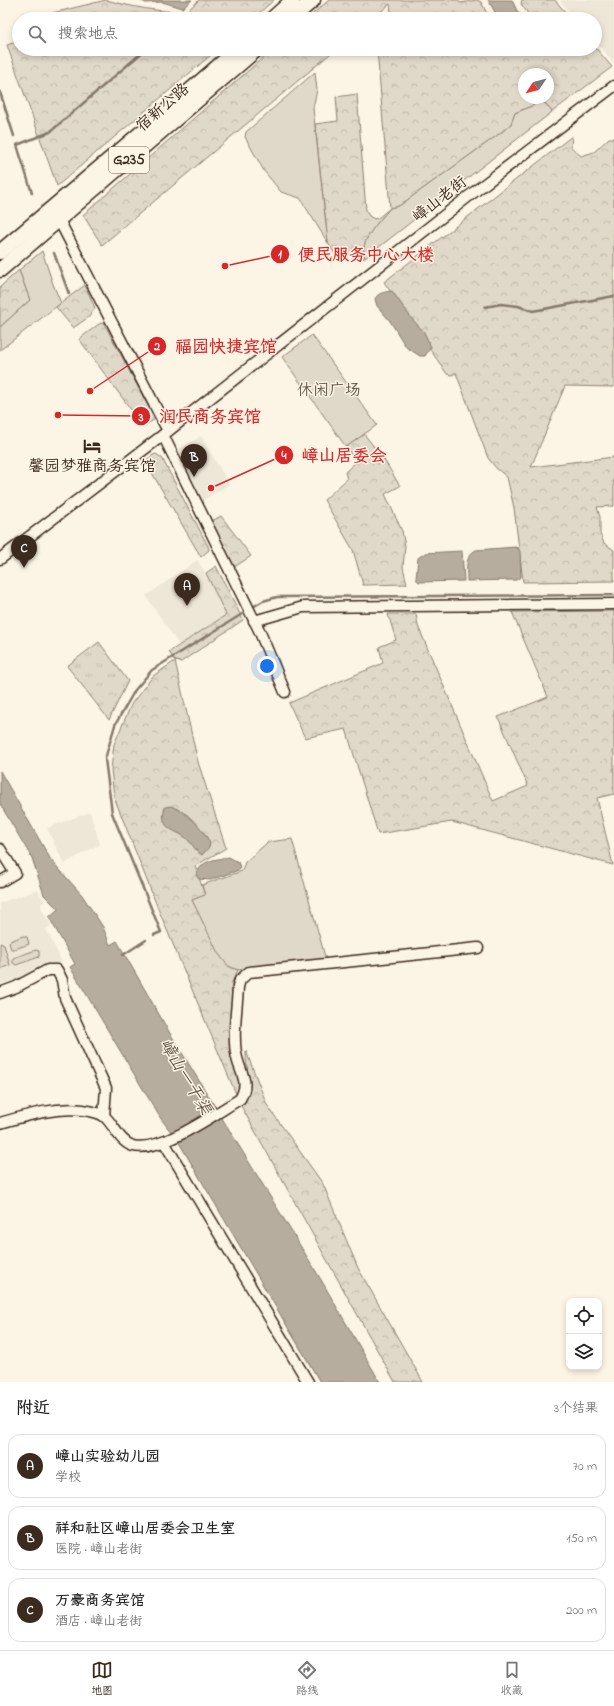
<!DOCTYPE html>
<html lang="zh">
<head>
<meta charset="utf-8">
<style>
	body { margin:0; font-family:"Indie Flower","LXGW WenKai TC",sans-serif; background:#f2f2f2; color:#222 }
	.controls { position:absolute; right:12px; bottom:12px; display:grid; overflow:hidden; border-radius:8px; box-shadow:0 2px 6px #0003 }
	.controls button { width:36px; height:36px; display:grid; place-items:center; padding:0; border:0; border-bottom:1px solid #e0e0e0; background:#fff; color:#222; font:20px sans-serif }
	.compass { position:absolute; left:518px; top:68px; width:36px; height:36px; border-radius:50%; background:#fff; box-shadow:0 2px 6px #0003; rotate:235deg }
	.you { position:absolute; left:267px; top:666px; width:14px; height:14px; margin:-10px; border:3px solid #fff; border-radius:50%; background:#1a73e8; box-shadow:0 0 0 6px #1a73e833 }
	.badge { display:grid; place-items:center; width:26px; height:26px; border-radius:50%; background:#3b2a1e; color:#fff; font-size:13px; font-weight:700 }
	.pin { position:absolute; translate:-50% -33px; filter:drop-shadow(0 1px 2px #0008) }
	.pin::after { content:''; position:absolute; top:21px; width:14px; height:12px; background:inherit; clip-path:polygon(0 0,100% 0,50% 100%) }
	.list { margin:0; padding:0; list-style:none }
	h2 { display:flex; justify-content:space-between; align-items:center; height:52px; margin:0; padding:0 16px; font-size:17px }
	h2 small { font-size:13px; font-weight:400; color:#767676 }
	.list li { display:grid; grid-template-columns:26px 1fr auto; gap:12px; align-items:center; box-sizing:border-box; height:64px; margin:0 8px 8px; padding:0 8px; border:1px solid #e0e0e0; border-radius:12px }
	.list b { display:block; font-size:15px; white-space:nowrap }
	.list p { margin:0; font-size:13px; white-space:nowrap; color:#767676 }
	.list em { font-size:13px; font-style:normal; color:#767676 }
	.icon { flex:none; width:22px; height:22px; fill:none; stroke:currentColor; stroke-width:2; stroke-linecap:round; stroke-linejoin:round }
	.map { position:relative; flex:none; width:614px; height:1382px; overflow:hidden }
	.search { position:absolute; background:#fff; box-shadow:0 2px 6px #0003; left:12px; right:12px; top:12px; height:44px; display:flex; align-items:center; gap:10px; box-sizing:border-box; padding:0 14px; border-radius:22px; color:#767676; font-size:15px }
	.sheet { height:268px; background:#fff }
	nav { display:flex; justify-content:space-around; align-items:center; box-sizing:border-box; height:56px; border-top:1px solid #e0e0e0; background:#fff; font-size:11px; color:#767676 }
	nav a { display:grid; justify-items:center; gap:2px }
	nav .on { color:#3b2a1e }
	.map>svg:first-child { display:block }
	.built { fill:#eee6d6 }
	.grass { fill:url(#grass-tufts); stroke:#8e8173 }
	.forest { fill:url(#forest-crowns); stroke:#8e8173; fill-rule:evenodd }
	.green { fill:#e0d8c8; stroke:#8e8173 }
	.water { fill:#b7ad9e; stroke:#85796b }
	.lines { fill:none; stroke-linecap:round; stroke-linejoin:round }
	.stream { stroke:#85796b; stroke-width:2.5 }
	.minor-casing { stroke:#3b2a1e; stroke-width:13 }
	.highway-casing { stroke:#3b2a1e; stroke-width:17 }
	.minor { stroke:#fcf5e5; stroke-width:10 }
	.highway { stroke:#fcf5e5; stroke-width:14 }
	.labels { text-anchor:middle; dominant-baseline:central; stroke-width:3; stroke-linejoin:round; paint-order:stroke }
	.shield { fill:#fcf5e5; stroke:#75675a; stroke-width:1 }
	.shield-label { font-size:15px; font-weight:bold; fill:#3b2a1e }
	.street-label { font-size:16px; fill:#3b2a1e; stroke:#fcf5e5 }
	.park-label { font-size:16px; fill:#645648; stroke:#fcf5e5 }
	.poi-label { font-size:16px; fill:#3b2a1e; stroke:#fcf5e5 }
	.water-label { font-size:17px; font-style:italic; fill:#605144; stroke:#fcf5e5 }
	.leader { fill:none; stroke:#d62828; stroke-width:1.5 }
	.callout-dot { fill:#d62828; stroke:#fcf5e5; stroke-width:1.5 }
	.mark-label { font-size:12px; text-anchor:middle; font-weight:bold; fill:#fff }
	.callout-label { font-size:17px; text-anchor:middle; font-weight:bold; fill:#d62828; stroke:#fcf5e5; stroke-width:3; stroke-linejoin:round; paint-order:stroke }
</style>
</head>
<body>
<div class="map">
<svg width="614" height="1382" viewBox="0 0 614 1382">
	<defs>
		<pattern id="grass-tufts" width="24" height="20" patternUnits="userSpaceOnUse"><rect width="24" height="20" fill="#e0d8c8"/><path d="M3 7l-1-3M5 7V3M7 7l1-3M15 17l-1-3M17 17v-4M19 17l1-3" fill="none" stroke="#c1baab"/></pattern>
		<pattern id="forest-crowns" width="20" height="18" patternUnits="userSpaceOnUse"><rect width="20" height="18" fill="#e0d8c8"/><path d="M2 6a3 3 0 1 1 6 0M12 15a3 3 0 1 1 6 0" fill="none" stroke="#c1baab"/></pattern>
	</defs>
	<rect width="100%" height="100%" fill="#fcf5e5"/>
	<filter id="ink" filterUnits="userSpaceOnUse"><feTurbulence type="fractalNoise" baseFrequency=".025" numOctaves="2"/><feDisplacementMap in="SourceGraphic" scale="8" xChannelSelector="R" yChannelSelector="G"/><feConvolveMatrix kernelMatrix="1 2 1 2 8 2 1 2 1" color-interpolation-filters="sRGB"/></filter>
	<g filter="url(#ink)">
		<g class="built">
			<path d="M 562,0 L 614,0 L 614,63 L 595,41 L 595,19 L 576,19 L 560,1 Z"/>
			<path d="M 201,436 L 229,484 L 202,501 L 173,453 Z"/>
			<path d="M 197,560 L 209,578 L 226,615 L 179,645 L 146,596 Z"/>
			<path d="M 90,812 L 100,844 L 64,864 L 47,828 Z"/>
			<path d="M 37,890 L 45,901 L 41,904 L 42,910 L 51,926 L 46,929 L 62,962 L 0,985 L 0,903 Z"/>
		</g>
		<path class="grass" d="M 99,642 L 128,681 L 109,720 L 67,666 Z"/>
		<g class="forest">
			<path d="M 106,0 C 133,7 158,12 186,12 L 199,0 L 274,0 L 252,19 L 28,19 Z"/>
			<path d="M 329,0 L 458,0 L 460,3 L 477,0 L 481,2 L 490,19 L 392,19 L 390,4 L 372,19 L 307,19 Z"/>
			<path d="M 522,0 L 555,0 L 571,19 L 532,19 L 521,4 Z"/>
			<path d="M 19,41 L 19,49 L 218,49 L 57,186 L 7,45 Z"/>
			<path d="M 595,47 L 612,67 L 552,112 L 546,104 L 534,105 L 515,113 L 511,124 L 502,132 L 399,206 L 390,208 C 380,221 358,241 365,258 C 358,260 353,258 348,253 L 337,257 L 328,243 L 315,124 L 338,121 L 336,97 L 357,94 L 366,210 L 369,216 L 374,219 L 378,218 L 390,208 L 377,49 L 595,49 ZM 524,74 L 548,74 L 548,98 L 524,98 Z"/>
			<path d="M 273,49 L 336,49 L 102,245 L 83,215 Z"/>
			<path d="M 572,136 L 571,147 L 581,156 L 594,152 L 609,138 L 614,138 L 614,387 L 565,386 L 531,467 L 614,457 L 614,506 L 597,507 L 600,517 L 600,534 L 604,543 L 614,550 L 614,581 L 523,582 L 514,508 L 507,477 L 496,468 L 488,458 L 456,373 L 452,375 L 447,374 L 384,282 Z"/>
			<path d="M 19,270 L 30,300 L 0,327 L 0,287 Z"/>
			<path d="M 85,285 L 95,308 L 89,317 L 73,328 L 56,307 Z"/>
			<path d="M 103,323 L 106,327 L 154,417 L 154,420 L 143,426 L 79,339 L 99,324 Z"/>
			<path d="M 364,434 L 383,458 L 400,486 L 385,494 L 402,531 L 405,546 L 403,567 L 407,584 L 363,585 L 353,550 L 324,500 L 347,479 L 345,472 L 356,462 L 346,447 Z"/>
			<path d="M 156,454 L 162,458 L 208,546 L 209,550 L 201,557 L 145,461 L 153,455 Z"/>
			<path d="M 221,516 L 251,556 L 233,568 L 210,522 Z"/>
			<path d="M 216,566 L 243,620 L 181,662 L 175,661 L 198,762 L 226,848 L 195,866 L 205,895 L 192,900 L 228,966 L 238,970 L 232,982 L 231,1038 L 239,1081 L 240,1088 L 236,1094 L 159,911 L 114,797 L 111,769 L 114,744 L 132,703 L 153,676 L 175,661 L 169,652 L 226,615 L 206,573 Z"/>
			<path d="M 614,611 L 614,794 L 597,798 L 613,865 L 452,822 L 378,834 L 346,729 L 305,738 L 289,703 L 383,663 L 379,647 L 396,640 L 388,614 L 416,614 L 418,626 L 493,801 L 528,786 L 498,717 L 548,697 L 512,612 Z"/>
			<path d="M 246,1051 L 267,1105 L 323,1184 L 358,1268 L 423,1382 L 395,1382 L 241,1106 C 256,1085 245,1073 246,1051 Z"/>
		</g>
		<g class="green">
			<path d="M 315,72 L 317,90 L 313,108 L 328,243 L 300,198 L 281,192 L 264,171 L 245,137 L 246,132 Z"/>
			<path d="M 537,100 L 546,104 L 552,112 L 365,258 C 358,241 380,221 390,208 L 399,206 L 502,132 L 511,124 L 515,113 L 534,105 Z"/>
			<path d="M 42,251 L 53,284 L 61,303 L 0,350 L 0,327 L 30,300 L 19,270 Z"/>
			<path d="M 312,335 L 377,425 L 346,447 L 282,357 Z"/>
			<path d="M 292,839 L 326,960 L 238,970 L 228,966 L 218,953 L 192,900 L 205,895 L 202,885 L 242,871 L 245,862 L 268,842 Z"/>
			<path d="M 23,936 L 27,937 L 29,944 L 15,949 L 11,949 L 9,943 L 10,941 Z"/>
			<path d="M 0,943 L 4,945 L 10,965 L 0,969 Z"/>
			<path d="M 36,950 L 39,951 L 39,957 L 16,965 L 13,963 L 13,958 Z"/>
		</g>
		<g class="water">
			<path d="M 139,0 L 192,0 L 183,8 L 162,2 L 146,3 Z"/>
			<path d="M 488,0 L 512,0 L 518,13 L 528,19 L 499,19 Z"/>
			<path d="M 392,291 L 412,319 L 424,332 L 431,347 L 425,356 L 420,356 L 406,347 L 390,321 L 377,306 L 375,299 C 378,292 386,292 392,291 Z"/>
			<path d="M 516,547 L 520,551 L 521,577 L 516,580 L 467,581 C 467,569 464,556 476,550 Z"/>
			<path d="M 462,551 L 464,581 L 419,582 L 416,579 L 418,558 L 425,553 Z"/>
			<path d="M 0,771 L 51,860 L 82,895 L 103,927 L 110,945 L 117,941 L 168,1030 L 320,1278 L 380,1382 L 320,1382 L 178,1141 L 161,1119 L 70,967 L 75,964 L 49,917 L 58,909 L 44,895 L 32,858 L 0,804 Z"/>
			<path d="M 171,806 C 187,812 203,828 210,843 L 209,847 L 202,855 C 196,852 194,846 189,841 C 177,828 158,832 165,807 Z"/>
			<path d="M 229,857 L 238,862 L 240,867 L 239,870 L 210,880 L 199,879 L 196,875 C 202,859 215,860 229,857 Z"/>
		</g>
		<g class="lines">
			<g class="stream">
				<path d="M 0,92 L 14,136"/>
				<path d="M 32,193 L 17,145 L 50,132 L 146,49"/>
				<path d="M 54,253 L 69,294"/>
				<path d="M 485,307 L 501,304 L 518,306 L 533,311 L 614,296"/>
				<path d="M 251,608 L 263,601 L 277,597 L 614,595"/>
				<path d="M 154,935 L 161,932 L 112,813 L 105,759 L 115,725 L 135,690 L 152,670 L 247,611"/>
				<path d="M 123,955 L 146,940"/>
			</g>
			<g class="minor-casing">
				<g id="minor">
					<path d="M 59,220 L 168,431"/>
					<path d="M 163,435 L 259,630 L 285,692"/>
					<path d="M 0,559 L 163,435 L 478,189 L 614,86"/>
					<path d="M 254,621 L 303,607 L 614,604"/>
					<path d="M 0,849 L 15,873 L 0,882"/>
					<path d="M 0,993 L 16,987 L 48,970 L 57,970 L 62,980 L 65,998 L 106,1088 L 104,1116"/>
					<path d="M 0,1123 C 28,1115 54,1107 83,1110 C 90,1111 98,1112 104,1116 C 114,1124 119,1142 133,1146 C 161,1153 216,1113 240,1099 C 250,1082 241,1075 237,1058 C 232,1037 237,1009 238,987 L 240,980 L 249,972 L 478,948"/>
					<path d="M 164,1142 L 308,1382"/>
				</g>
			</g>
			<g class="highway-casing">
				<g id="highway">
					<path d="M 272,19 L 293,0"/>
					<path d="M 291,19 L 313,0"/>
					<path d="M 0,252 L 155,121 L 238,49"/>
					<path d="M 0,270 L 257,49"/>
				</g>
			</g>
			<use href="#minor" class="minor"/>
			<use href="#highway" class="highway"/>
		</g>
	</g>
	<defs>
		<g id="hotel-bare" transform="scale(1.38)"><path d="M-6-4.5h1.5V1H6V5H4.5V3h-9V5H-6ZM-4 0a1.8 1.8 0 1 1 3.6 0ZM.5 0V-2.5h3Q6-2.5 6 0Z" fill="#3b2a1e" stroke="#fcf5e5" stroke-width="2.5" paint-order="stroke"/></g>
	</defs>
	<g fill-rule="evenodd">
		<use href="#hotel-bare" x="92" y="446"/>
	</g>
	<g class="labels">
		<rect class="shield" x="109" y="147" width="40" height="26" rx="3"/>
		<g class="shield-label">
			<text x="129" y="160">G235</text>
		</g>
		<g class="street-label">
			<text transform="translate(163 108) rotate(-41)">宿新公路</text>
			<text transform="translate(440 200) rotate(-38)">嶂山老街</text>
		</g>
		<g class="park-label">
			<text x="329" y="391">休闲广场</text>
		</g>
		<g class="poi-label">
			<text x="92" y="467">馨园梦雅商务宾馆</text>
		</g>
		<g class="water-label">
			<text transform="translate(185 1077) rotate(59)">嶂山一干渠</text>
		</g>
	</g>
	<path class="leader" d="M225 266L280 254M90 391L157 346M58 415L141 416M211 488L284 455"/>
	<g class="callout-dot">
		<circle cx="225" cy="266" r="4"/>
		<circle cx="90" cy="391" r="4"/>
		<circle cx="58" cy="415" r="4"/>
		<circle cx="211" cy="488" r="4"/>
		<circle cx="280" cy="254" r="10"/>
		<circle cx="157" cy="346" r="10"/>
		<circle cx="141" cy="416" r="10"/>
		<circle cx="284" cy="455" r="10"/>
	</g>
	<g class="mark-label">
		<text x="280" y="258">1</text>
		<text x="157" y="350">2</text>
		<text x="141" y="421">3</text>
		<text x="284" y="459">4</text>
	</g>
	<g class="callout-label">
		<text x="366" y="260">便民服务中心大楼</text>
		<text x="226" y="352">福园快捷宾馆</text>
		<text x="210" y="422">润民商务宾馆</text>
		<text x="344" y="461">嶂山居委会</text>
	</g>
</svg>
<div class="controls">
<button><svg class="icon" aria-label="locate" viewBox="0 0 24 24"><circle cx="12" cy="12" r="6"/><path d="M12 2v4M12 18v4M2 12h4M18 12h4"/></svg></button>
<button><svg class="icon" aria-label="layers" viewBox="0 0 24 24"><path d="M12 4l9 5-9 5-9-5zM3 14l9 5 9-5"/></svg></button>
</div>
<svg class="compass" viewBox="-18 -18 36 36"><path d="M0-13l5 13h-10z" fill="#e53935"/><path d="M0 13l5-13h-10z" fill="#767676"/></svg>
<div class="you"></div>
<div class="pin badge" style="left:187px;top:606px">A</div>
<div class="pin badge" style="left:194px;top:477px">B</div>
<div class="pin badge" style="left:24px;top:568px">C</div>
<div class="search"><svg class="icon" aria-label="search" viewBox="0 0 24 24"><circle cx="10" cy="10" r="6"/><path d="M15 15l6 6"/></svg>搜索地点</div>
</div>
<section class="sheet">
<h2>附近<small>3个结果</small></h2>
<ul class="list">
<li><span class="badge">A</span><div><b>嶂山实验幼儿园</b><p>学校</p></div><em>70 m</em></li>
<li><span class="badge">B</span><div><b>祥和社区嶂山居委会卫生室</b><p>医院 · 嶂山老街</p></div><em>150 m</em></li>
<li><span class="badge">C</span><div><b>万豪商务宾馆</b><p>酒店 · 嶂山老街</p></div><em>200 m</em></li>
</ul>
</section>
<nav>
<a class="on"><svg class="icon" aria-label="map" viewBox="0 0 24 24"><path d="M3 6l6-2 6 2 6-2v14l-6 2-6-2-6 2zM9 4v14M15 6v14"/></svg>地图</a>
<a><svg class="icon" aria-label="directions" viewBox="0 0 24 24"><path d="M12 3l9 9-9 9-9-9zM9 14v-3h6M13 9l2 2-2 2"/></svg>路线</a>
<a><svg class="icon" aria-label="saved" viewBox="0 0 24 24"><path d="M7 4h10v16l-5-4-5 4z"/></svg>收藏</a>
</nav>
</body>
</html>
